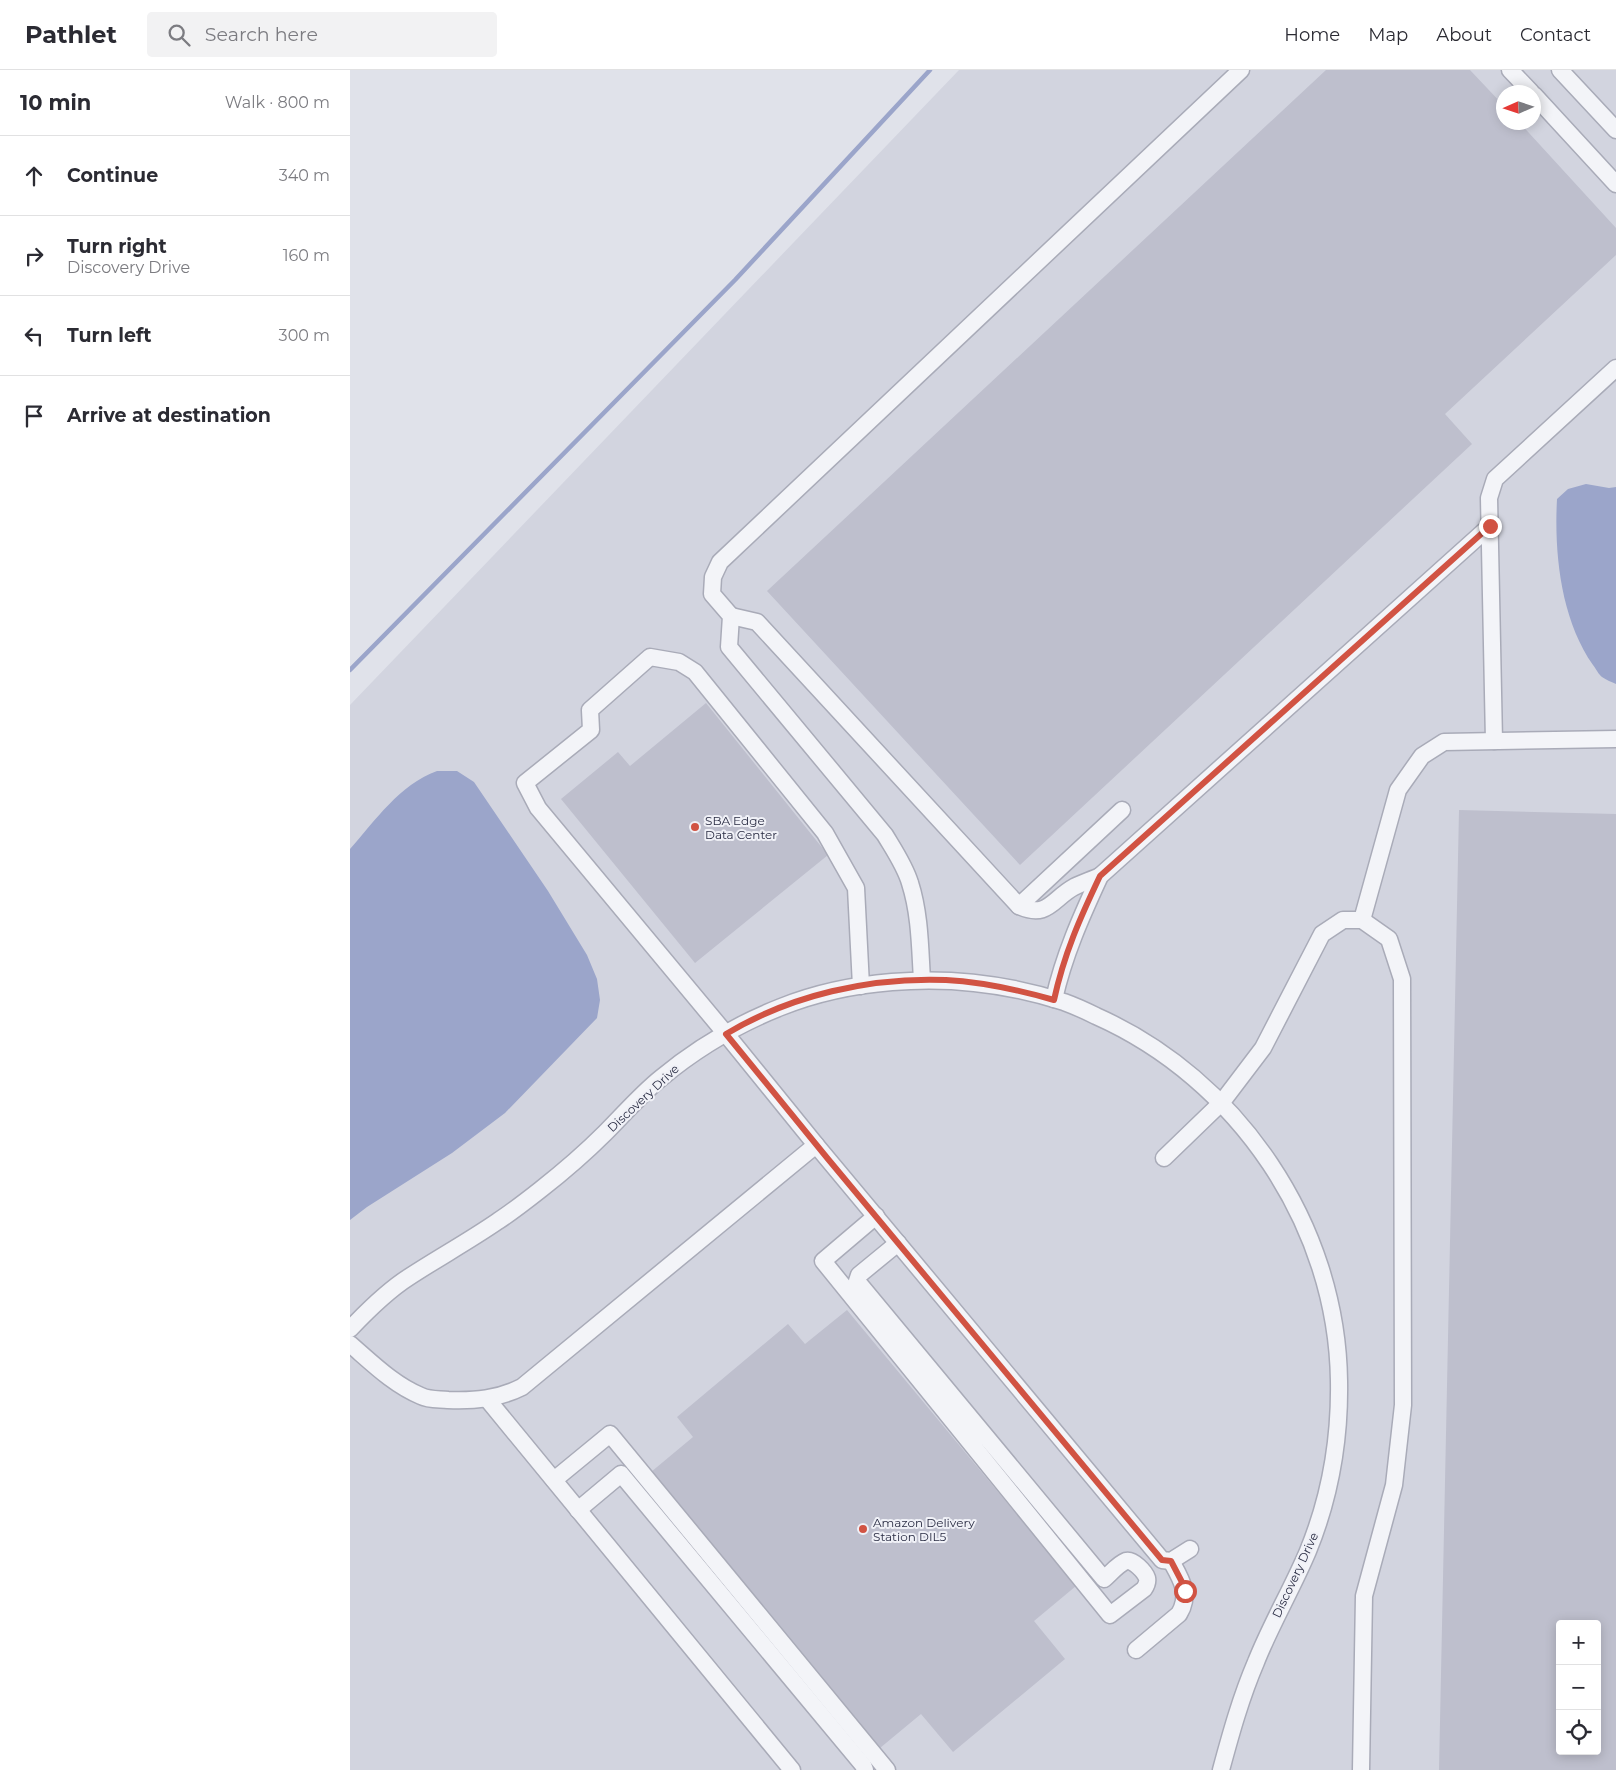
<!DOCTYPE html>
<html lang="en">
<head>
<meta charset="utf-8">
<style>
	body { margin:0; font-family:Montserrat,sans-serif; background:#f2f2f3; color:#2b2b33 }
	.controls { position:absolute; right:15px; bottom:15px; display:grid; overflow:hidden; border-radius:5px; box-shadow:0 2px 12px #0003 }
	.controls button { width:45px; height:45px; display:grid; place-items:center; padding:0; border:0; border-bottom:1px solid #e1e1e2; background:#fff; color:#2b2b33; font:25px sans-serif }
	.compass { position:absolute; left:1146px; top:15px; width:45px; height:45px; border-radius:50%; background:#fff; box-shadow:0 2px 12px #0003; rotate:267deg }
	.stop { position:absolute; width:15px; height:15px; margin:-11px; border:4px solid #d15343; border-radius:50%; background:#fff }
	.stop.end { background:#d15343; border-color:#fff; box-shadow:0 1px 5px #0008 }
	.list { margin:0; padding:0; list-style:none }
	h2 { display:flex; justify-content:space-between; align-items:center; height:65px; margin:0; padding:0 20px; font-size:21px }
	h2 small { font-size:16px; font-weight:400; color:#7c7c81 }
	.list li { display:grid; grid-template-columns:32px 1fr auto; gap:15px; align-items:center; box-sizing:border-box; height:80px; padding:0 20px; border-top:1px solid #e1e1e2 }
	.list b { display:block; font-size:19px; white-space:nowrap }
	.list p { margin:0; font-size:16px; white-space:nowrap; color:#7c7c81 }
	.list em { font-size:16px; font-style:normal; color:#7c7c81 }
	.icon { flex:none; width:28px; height:28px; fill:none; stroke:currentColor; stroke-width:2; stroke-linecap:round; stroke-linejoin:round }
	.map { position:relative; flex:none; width:1266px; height:1700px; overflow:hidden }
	header { display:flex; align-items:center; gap:30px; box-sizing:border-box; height:70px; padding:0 25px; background:#fff; border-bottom:1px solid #e1e1e2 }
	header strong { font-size:24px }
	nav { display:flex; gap:28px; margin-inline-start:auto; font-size:18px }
	.search { width:350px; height:45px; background:#f2f2f3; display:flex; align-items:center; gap:12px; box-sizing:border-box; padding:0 18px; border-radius:5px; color:#7c7c81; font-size:19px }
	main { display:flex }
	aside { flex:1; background:#fff }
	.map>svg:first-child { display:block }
	.built { fill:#d2d4df; fill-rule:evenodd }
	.water { fill:#9ba5ca }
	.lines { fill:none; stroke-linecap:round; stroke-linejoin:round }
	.stream { stroke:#9ba5ca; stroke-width:4.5 }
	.building { fill:#bebfcd; fill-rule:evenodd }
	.minor-casing { stroke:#a9abb8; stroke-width:19 }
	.minor { stroke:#f3f4f8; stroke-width:16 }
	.route { stroke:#d15343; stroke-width:6 }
	.poi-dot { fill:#d15343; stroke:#f0f1f7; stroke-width:2 }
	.labels { text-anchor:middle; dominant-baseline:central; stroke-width:4; stroke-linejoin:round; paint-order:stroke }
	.poi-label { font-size:12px; fill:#282b42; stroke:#f0f1f7; text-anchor:start }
	.street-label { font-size:12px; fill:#282b42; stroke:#f0f1f7 }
</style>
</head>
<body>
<header>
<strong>Pathlet</strong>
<div class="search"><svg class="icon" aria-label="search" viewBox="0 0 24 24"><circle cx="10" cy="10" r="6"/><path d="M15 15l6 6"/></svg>Search here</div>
<nav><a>Home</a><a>Map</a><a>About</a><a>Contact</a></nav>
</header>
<main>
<aside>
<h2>10 min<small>Walk · 800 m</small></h2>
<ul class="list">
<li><svg class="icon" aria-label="ahead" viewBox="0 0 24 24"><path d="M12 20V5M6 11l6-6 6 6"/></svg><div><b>Continue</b></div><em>340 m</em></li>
<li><svg class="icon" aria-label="right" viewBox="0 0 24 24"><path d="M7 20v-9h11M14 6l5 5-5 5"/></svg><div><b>Turn right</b><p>Discovery Drive</p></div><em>160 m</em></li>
<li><svg class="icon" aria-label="left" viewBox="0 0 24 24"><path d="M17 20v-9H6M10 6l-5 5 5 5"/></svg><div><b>Turn left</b></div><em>300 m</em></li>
<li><svg class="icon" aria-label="arrive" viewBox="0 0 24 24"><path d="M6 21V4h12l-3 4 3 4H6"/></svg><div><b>Arrive at destination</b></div></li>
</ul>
</aside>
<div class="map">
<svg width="1266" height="1700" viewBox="0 0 1266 1700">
	<rect width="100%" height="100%" fill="#e0e2ea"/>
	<path class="built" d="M 609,0 L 1266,0 L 1266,1700 L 0,1700 L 0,635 ZM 1154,22 L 1184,22 L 1184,52 L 1154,52 ZM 1210,1554 L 1247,1554 L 1247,1681 L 1210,1681 Z"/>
	<g class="water">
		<path d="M 1236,414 L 1259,418 L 1266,417 L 1266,614 C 1262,612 1256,610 1252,607 C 1249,605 1246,599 1243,595 C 1211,549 1204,484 1207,429 L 1218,419 Z"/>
		<path d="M 87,701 L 107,701 L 124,712 L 198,821 L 237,885 L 247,909 L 250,930 L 247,948 L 155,1043 L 102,1083 L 17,1137 L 0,1150 L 0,779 C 25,751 50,714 87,701 Z"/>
	</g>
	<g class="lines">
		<path class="stream" d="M 0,600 L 385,210 L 580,0"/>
	</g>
	<g class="building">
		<path d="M 976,0 L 1120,0 L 1154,36 L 1154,52 L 1169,52 L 1266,158 L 1266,185 L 1095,344 L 1122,374 L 670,795 L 417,521 Z"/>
		<path d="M 356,633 L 478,785 L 345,893 L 211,729 L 268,682 L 280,696 Z"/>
		<path d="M 1109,740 L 1266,744 L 1266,1700 L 1089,1700 ZM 1210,1554 L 1247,1554 L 1247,1681 L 1210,1681 Z"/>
		<path d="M 497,1240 L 726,1516 L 684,1551 L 715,1589 L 603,1682 L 571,1644 L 530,1678 L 301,1402 L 343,1367 L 327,1347 L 438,1254 L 455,1274 Z"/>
	</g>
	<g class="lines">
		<g class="minor-casing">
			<g id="minor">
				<path d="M 1160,0 L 1181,22"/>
				<path d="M 1210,0 L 1266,60"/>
				<path d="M 1184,25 L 1266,114"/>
				<path d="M 381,546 L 407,552 L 669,836 C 698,849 702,829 724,817 C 732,813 741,810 750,806"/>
				<path d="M 1144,671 L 1139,428 L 1145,409 L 1266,298"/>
				<path d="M 669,836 L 772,740"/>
				<path d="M 1012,850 L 1048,720 L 1072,686 L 1094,672 L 1266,669"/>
				<path d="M 572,910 C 570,878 570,844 560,813 C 555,796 544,780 535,765 L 379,577 L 381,546 L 362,524 L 363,507 L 370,492 L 891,0"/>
				<path d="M 704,929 C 714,885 731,847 750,806 L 1140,456"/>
				<path d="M 466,1075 L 812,1490 L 821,1491 L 840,1479"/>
				<path d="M 814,1088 L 872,1032 L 913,978 L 972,864 L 993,850 L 1012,850 L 1039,869 L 1052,909 L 1053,1335 L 1044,1415 L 1014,1526 L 1011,1700"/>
				<path d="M 526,1146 L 473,1191 L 760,1545 L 794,1519 C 796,1516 798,1512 797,1508 C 795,1502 783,1489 776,1491 C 768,1494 760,1504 754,1509 L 507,1211 L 509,1205 L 548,1173"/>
				<path d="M 0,1259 C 18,1240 37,1221 59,1207 C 88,1188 119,1171 148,1151 C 162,1142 176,1131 190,1120 C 213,1102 235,1083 255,1063 C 274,1044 291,1024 311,1008 C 347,978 388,954 431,937 C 466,923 504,915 542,912 C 600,907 658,914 714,932 C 725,936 736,941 746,946 C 888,1009 987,1155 989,1311 C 990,1369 980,1427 958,1481 C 942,1519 921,1554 906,1592 C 891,1627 881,1663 871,1700"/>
				<path d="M 0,1274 C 22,1293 44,1315 71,1326 C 79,1330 89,1329 98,1330 C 125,1331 148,1329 172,1317 L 466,1075 L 376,964 L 188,738 L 175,713 L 241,660 L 240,640 L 300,587 L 329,592 L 345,602 L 475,763 L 506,818 L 511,916"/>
				<path d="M 138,1330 L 442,1700"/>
				<path d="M 204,1410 L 260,1364 L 537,1700"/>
				<path d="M 228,1440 L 271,1404 L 513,1695 L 515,1700"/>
				<path d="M 786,1580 L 829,1544 C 841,1524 831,1509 821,1491"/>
			</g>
		</g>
		<use href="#minor" class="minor"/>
	</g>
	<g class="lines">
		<path class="route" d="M 835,1521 L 833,1514 L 821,1491 L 812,1490 L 478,1089 L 376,964 C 441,925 520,907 596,910 C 633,912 669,920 704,930 C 714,884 730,848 750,806 L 1140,456"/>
	</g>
	<g class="poi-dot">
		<circle cx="345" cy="757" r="5"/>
		<circle cx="513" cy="1459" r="5"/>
	</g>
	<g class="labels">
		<g class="poi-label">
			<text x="355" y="750">SBA Edge<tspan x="355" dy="14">Data Center</tspan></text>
			<text x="523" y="1452">Amazon Delivery<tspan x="523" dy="14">Station DIL5</tspan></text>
		</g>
		<g class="street-label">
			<text transform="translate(293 1028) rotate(-43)">Discovery Drive</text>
			<text transform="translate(945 1505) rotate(-65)">Discovery Drive</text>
		</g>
	</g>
</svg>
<div class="controls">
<button>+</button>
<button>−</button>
<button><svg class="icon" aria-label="locate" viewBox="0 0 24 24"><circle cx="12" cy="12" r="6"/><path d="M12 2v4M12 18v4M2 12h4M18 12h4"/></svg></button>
</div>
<svg class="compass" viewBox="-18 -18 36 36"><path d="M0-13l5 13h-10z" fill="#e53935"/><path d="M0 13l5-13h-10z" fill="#7c7c81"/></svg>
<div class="stop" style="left:835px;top:1521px"></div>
<div class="stop end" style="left:1140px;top:456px"></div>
</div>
</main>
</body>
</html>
